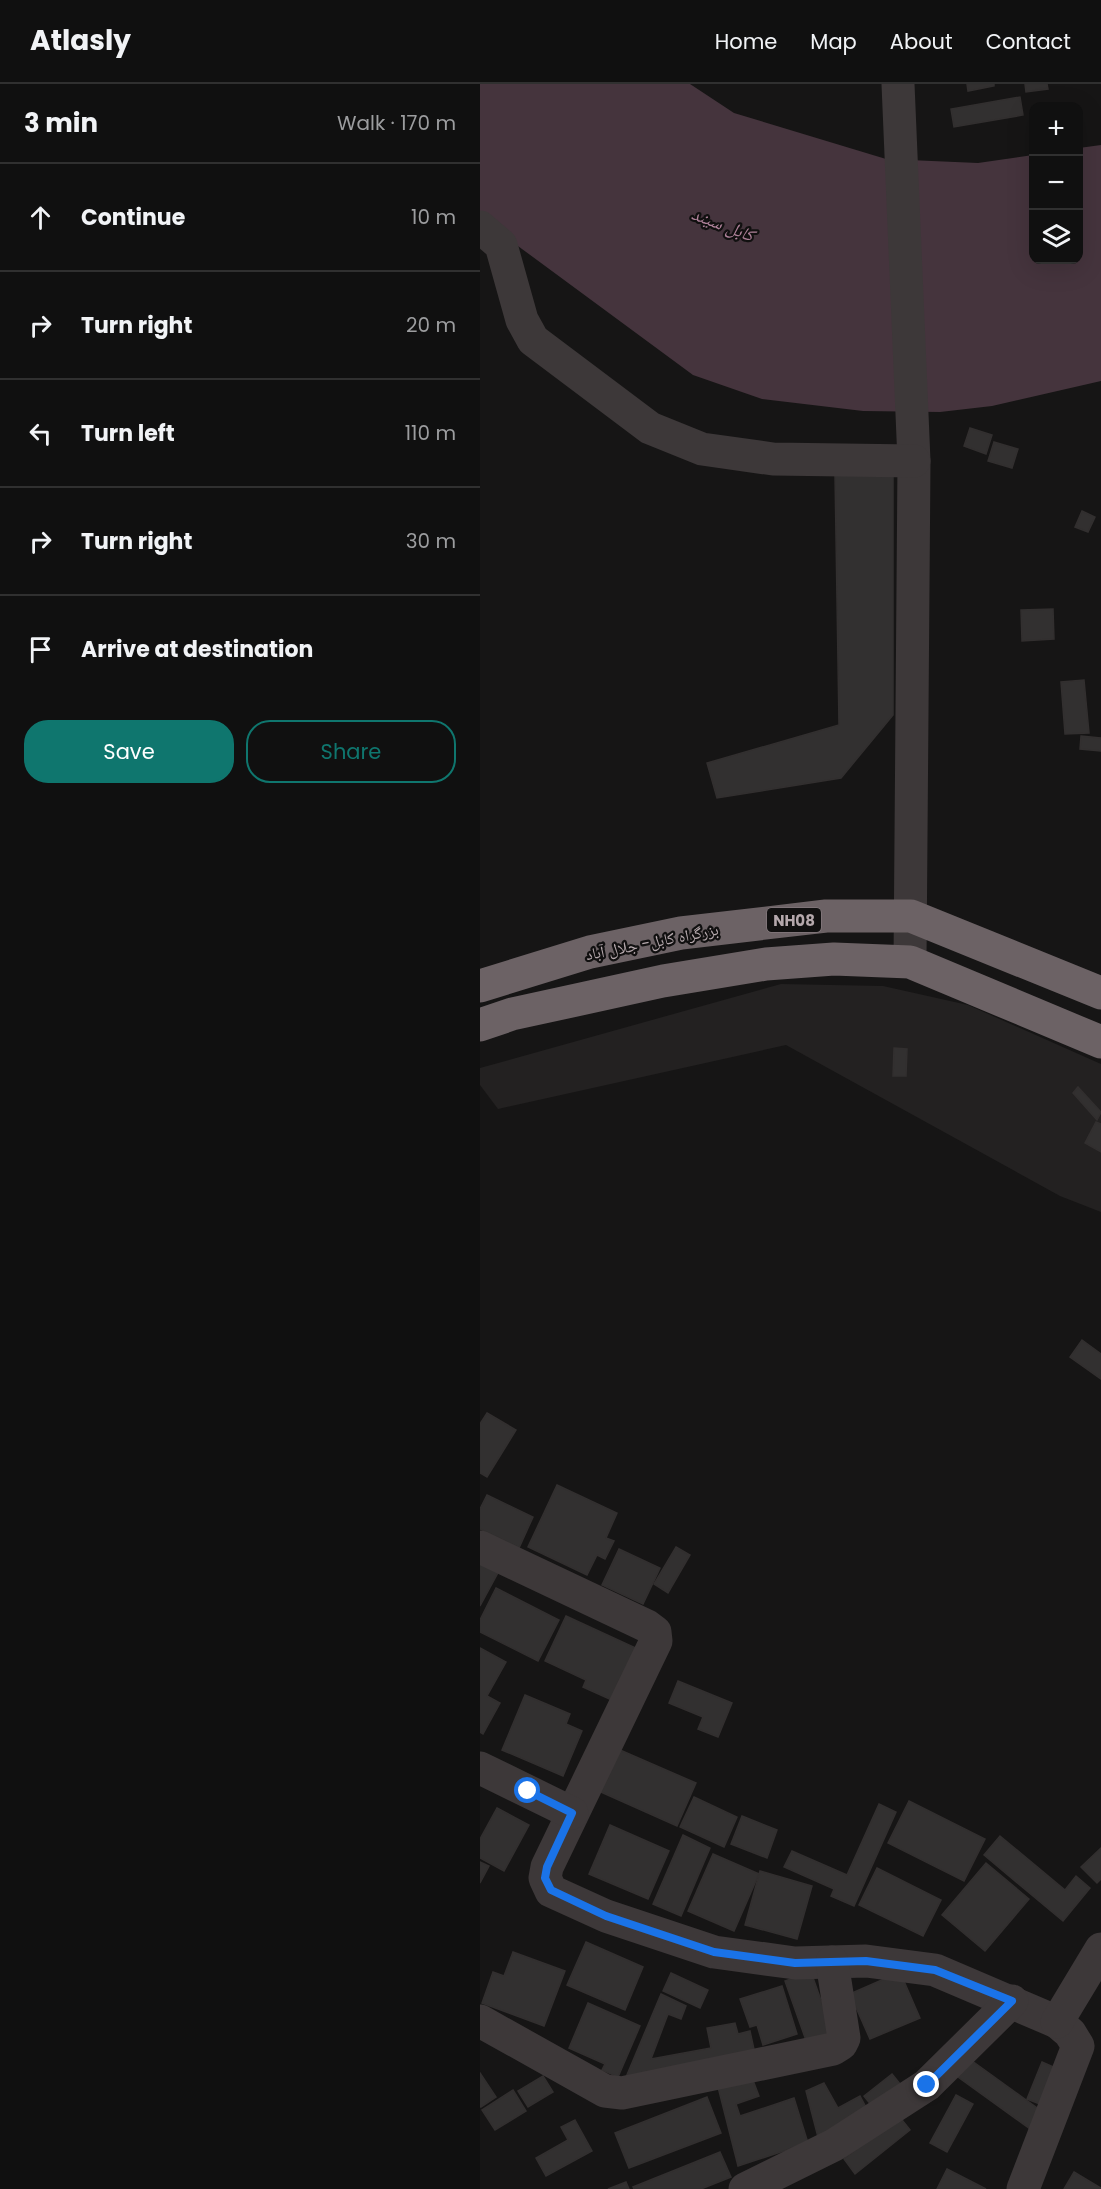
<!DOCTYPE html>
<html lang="en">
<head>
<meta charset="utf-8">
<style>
	body { margin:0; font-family:Poppins,"Noto Naskh Arabic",sans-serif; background:#191919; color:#f1f3f6 }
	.controls { position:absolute; right:18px; top:18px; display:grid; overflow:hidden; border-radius:12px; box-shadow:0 6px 24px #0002 }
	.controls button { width:54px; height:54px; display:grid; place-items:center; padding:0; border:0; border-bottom:2px solid #303030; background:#101010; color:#f1f3f6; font:30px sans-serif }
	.stop { position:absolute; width:18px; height:18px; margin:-14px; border:4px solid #1a73e8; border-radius:50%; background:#fff }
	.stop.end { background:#1a73e8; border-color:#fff; box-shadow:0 2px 6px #0008 }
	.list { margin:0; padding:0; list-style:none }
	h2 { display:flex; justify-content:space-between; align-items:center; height:78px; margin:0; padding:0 24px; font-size:26px }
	h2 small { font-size:20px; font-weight:400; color:#9c9d9f }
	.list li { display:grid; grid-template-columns:39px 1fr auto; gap:18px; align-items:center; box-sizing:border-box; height:108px; padding:0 24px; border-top:2px solid #303030 }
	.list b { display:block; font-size:22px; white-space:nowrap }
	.list em { font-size:20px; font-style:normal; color:#9c9d9f }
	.actions { display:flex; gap:12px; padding:18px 24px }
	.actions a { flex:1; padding:14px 0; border:2px solid #0f766e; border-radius:24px; text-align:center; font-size:21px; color:#0f766e }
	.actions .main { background:#0f766e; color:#fff }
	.icon { flex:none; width:33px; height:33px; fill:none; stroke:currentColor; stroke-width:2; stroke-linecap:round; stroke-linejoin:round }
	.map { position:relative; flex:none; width:621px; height:2105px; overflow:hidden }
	header { display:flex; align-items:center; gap:36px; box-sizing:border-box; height:84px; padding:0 30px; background:#101010; border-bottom:2px solid #303030 }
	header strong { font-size:28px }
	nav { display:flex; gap:33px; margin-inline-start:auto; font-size:21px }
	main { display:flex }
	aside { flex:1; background:#101010 }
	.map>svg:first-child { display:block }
	.built { fill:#232121 }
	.water { fill:#45343d }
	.building { fill:#323030; stroke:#322f2f; stroke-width:1.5 }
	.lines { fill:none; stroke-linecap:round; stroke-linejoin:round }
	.minor { stroke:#3d3839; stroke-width:33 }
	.highway { stroke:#6c6265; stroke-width:33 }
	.route { stroke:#1a73e8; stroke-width:8 }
	.labels { text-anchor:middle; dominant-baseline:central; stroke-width:4.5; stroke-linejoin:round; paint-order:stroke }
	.shield { fill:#111010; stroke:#847a7d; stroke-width:1.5 }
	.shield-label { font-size:15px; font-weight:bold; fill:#b5a8ac }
	.street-label { font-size:16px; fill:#b5a8ac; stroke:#111010 }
	.water-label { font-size:18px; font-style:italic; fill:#ae8199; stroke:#111010 }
</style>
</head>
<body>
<header>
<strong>Atlasly</strong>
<nav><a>Home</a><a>Map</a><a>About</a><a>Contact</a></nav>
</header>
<main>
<aside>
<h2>3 min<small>Walk · 170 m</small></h2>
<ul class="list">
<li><svg class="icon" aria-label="ahead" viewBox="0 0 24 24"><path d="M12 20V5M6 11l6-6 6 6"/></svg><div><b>Continue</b></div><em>10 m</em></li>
<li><svg class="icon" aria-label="right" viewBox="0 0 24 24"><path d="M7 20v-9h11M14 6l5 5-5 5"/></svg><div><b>Turn right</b></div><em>20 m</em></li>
<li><svg class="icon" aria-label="left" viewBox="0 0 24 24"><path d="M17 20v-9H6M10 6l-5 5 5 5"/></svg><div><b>Turn left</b></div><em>110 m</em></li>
<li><svg class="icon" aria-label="right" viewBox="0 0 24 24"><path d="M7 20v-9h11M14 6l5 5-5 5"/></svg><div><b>Turn right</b></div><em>30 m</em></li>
<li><svg class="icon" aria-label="arrive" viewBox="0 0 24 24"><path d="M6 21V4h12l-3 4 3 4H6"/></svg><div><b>Arrive at destination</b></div></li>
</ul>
<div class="actions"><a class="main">Save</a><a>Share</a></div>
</aside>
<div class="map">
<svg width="621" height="2105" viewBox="0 0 621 2105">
	<rect width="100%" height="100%" fill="#161515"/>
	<path class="built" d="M 301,900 L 403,902 L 488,921 L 621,980 L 621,1128 L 580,1112 L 306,961 L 18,1025 L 0,1001 L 0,984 Z"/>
	<path class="water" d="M 0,0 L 210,0 L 254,29 L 406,75 L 498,79 L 553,71 L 554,176 L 598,176 L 599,64 L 621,61 L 621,297 L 512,322 L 460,328 L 383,327 L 282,315 L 213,291 L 0,134 Z"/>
	<g class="building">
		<path d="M 487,0 L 514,0 L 514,2 L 488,7 Z"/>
		<path d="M 545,0 L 567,0 L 568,5 L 546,8 Z"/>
		<path d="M 540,13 L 543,31 L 474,43 L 471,25 Z"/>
		<path d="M 490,344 L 512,351 L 506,370 L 484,362 Z"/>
		<path d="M 514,358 L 538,365 L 532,384 L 508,377 Z"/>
		<path d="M 355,391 L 413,391 L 413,631 L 361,694 L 237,714 L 227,679 L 359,641 Z"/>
		<path d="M 602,427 L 615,433 L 608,448 L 595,443 Z"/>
		<path d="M 573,525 L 574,555 L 542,557 L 541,526 Z"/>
		<path d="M 604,596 L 609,649 L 585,650 L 581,598 Z"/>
		<path d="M 601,652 L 621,654 L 621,667 L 600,665 Z"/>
		<path d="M 414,964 L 427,965 L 426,992 L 413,992 Z"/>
		<path d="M 598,1003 L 621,1028 L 617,1036 L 593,1009 Z"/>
		<path d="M 616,1038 L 621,1040 L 621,1068 L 605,1059 Z"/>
		<path d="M 602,1256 L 621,1270 L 621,1295 L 590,1273 Z"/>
		<path d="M 7,1329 L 36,1346 L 7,1393 L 0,1389 L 0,1340 Z"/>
		<path d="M 77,1401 L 137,1429 L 126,1454 L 134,1457 L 125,1475 L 117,1471 L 107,1491 L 48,1463 Z"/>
		<path d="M 7,1411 L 53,1433 L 39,1464 L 0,1445 L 0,1425 Z"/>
		<path d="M 196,1463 L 210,1471 L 188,1509 L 174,1500 Z"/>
		<path d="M 139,1465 L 180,1484 L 163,1520 L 122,1501 Z"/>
		<path d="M 3,1475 L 20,1485 L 0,1522 L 0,1481 Z"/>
		<path d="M 16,1504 L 79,1536 L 58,1577 L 0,1548 L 0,1536 Z"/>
		<path d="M 86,1532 L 158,1565 L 134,1617 L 103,1603 L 106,1596 L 65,1577 Z"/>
		<path d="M 0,1564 L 26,1578 L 7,1612 L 20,1619 L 3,1650 L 0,1648 Z"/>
		<path d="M 198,1597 L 252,1619 L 238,1653 L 218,1645 L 223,1633 L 189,1619 Z"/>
		<path d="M 45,1611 L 90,1630 L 86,1640 L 102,1647 L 83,1692 L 22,1666 Z"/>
		<path d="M 140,1666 L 216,1699 L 197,1742 L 121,1708 Z"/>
		<path d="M 214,1713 L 257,1733 L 244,1763 L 200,1743 Z"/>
		<path d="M 429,1717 L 505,1755 L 484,1797 L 408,1759 Z"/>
		<path d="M 399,1720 L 416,1728 L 374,1822 L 351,1812 L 354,1805 L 304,1783 L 312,1767 L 367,1791 Z"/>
		<path d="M 17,1724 L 49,1741 L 24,1787 L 0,1774 L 0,1755 Z"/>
		<path d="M 262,1732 L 297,1746 L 287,1774 L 251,1760 Z"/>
		<path d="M 130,1741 L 189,1767 L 168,1815 L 109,1790 Z"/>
		<path d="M 203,1751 L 230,1764 L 201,1832 L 173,1820 Z"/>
		<path d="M 520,1752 L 585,1806 L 596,1792 L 610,1804 L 583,1837 L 504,1771 Z"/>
		<path d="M 621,1764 L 621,1795 L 617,1799 L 601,1783 Z"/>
		<path d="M 233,1770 L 279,1790 L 254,1847 L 208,1827 Z"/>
		<path d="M 0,1778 L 9,1782 L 0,1799 Z"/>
		<path d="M 506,1779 L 549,1815 L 505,1867 L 462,1831 Z"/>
		<path d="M 397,1784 L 461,1816 L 443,1852 L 379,1821 Z"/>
		<path d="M 280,1787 L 332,1802 L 317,1855 L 265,1841 Z"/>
		<path d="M 106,1858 L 163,1883 L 145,1926 L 87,1901 Z"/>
		<path d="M 33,1868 L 85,1887 L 64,1942 L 2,1919 L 13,1888 L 24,1892 Z"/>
		<path d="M 331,1888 L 354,1953 L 328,1962 L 305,1897 Z"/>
		<path d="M 420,1888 L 440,1934 L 390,1955 L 370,1910 Z"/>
		<path d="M 191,1889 L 228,1906 L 220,1924 L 183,1907 Z"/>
		<path d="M 302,1902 L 317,1950 L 283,1961 L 277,1941 L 270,1943 L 260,1915 Z"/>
		<path d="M 181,1910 L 206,1922 L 201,1935 L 188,1930 L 171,1975 L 231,1964 L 227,1944 L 255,1939 L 258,1950 L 270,1947 L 275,1970 L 144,1998 Z"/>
		<path d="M 108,1919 L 160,1942 L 138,1993 L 122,1986 L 125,1980 L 89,1964 Z"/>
		<path d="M 488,1974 L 560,2026 L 553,2047 L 471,1988 Z"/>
		<path d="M 562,1978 L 580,1986 L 565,2022 L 547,2015 Z"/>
		<path d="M 0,1989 L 16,2013 L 1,2023 L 0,2023 Z"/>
		<path d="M 412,1990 L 424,2005 L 396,2027 L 384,2012 Z"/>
		<path d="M 271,1991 L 279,2012 L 256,2020 L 260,2032 L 314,2014 L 328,2059 L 258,2082 L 238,2003 Z"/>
		<path d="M 63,1992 L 73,2008 L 48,2023 L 38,2007 Z"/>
		<path d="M 344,1999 L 358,2024 L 380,2012 L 390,2031 L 339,2057 L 326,2007 Z"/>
		<path d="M 33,2006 L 46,2027 L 15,2046 L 2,2026 Z"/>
		<path d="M 476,2011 L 493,2020 L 467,2068 L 450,2059 Z"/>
		<path d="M 227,2013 L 241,2049 L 149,2084 L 135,2049 Z"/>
		<path d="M 418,2031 L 430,2046 L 375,2090 L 364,2075 Z"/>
		<path d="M 95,2036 L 112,2067 L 66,2092 L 56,2074 L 88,2056 L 81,2043 Z"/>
		<path d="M 240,2068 L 251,2093 L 221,2105 L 154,2105 L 153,2103 Z"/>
		<path d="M 467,2085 L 506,2105 L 457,2105 Z"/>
		<path d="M 594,2088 L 621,2104 L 621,2105 L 584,2105 Z"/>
		<path d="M 146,2098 L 149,2105 L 128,2105 Z"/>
	</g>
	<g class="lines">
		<g class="minor">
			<path d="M 418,0 L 434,377 L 430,878"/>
			<path d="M 0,143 L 21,161 L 42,236 L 53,256 L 170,344 L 222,365 L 293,375 L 434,377"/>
			<path d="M 0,1463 L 167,1542 L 175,1548 L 176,1557 L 67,1783 L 65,1794 L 71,1807 L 126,1832 L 234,1868 L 315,1879 L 386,1877 L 455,1886 L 577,1938 L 590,1949 L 598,1962 L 543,2105"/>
			<path d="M 0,1684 L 92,1729"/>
			<path d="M 0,1937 L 125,2007 L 142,2009 L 353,1965 L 361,1960 L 364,1954 L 352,1878"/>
			<path d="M 577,1938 L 621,1865"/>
			<path d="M 265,2105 L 354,2061 L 447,2001 L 532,1917"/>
		</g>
		<g class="highway">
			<path d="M 0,902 L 110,868 L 201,849 L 346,832 L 431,832 L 621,909"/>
			<path d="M 0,941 L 32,930 L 183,897 L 286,880 L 354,875 L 430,878 L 621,958"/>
		</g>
	</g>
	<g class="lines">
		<path class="route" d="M 48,1707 L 92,1729 L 67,1783 L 65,1794 L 71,1806 L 126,1832 L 234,1868 L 315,1879 L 386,1877 L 455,1886 L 532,1917 L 447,2001"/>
	</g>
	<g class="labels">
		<rect class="shield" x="287" y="824" width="54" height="24" rx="4.5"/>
		<g class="shield-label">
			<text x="314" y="836">NH08</text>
		</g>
		<g class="street-label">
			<text transform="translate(172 858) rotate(-11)">بزرگراه کابل- جلال آباد</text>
		</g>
		<g class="water-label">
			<text transform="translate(243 140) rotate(21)">کابل سيند</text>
		</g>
	</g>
</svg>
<div class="controls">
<button>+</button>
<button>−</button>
<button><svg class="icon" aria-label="layers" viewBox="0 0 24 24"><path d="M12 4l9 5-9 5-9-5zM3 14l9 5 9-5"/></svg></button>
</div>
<div class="stop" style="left:48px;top:1707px"></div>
<div class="stop end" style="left:447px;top:2001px"></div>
</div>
</main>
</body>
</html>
